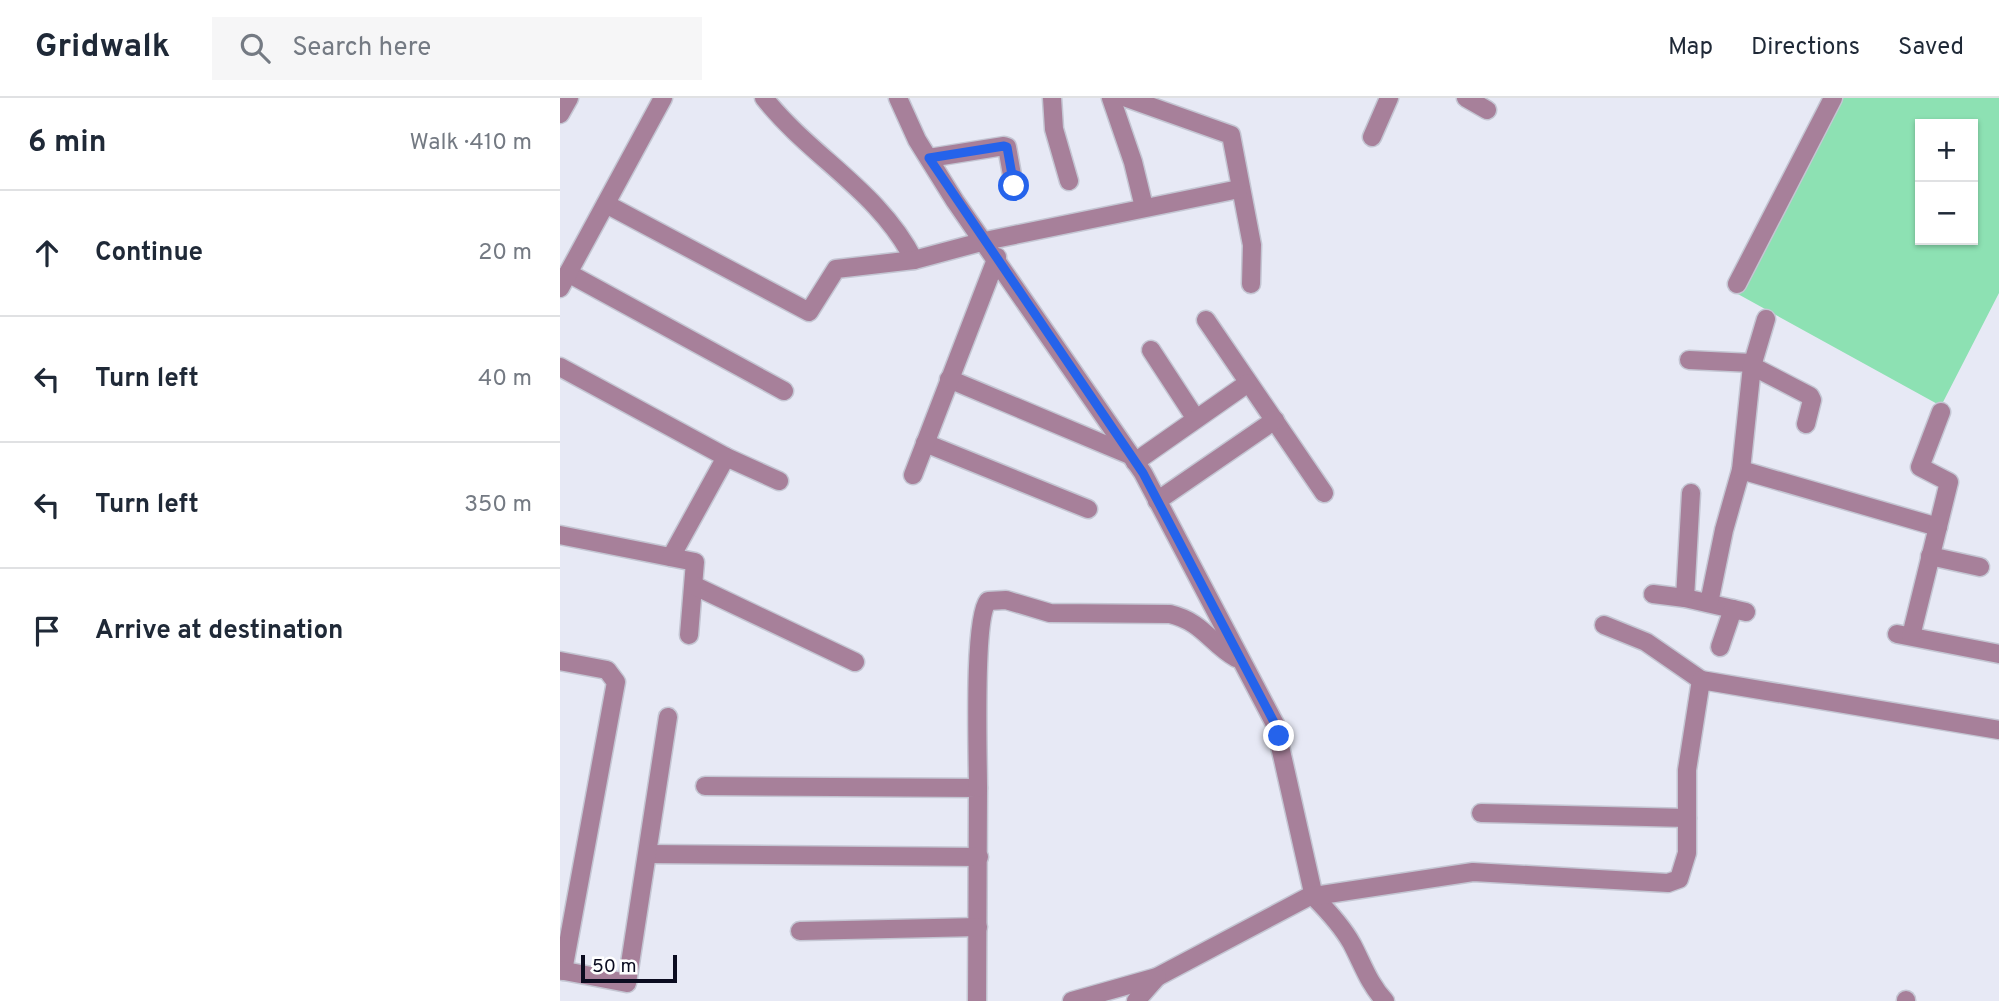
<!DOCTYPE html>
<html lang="en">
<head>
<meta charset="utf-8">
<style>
	body { margin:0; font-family:Overpass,sans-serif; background:#f6f6f7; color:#1f2937 }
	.controls { position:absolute; right:21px; top:21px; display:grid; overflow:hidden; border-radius:0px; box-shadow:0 2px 5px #0004 }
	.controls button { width:63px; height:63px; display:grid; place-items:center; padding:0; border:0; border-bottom:2px solid #e0e1e3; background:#fff; color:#1f2937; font:35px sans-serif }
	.scale { position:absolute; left:21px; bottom:18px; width:96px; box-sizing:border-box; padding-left:7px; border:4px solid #0b0c20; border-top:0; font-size:19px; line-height:24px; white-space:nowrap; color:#0b0c20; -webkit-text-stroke:5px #fff; paint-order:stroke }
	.stop { position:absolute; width:21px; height:21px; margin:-16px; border:5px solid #2563eb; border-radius:50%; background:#fff }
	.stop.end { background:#2563eb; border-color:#fff; box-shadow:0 2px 7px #0008 }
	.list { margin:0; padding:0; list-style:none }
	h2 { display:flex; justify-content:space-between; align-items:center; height:91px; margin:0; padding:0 28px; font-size:30px }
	h2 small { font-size:23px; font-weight:400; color:#747a83 }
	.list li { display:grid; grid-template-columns:46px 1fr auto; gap:21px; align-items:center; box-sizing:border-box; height:126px; padding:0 28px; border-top:2px solid #e0e1e3 }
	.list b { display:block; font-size:26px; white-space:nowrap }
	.list em { font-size:23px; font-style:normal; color:#747a83 }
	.icon { flex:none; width:38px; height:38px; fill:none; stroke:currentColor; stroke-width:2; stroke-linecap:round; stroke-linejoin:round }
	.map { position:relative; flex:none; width:1439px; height:903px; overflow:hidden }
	header { display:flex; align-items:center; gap:42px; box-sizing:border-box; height:98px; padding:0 35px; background:#fff; border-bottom:2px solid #e0e1e3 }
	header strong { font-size:33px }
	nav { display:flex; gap:38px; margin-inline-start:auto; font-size:24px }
	.search { width:490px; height:63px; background:#f6f6f7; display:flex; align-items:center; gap:18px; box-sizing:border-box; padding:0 24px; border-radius:0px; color:#747a83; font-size:26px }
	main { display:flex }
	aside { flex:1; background:#fff }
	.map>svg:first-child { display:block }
	.green { fill:#8de1b3; fill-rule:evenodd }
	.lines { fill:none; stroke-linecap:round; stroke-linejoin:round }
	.minor-casing { stroke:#c4c6d3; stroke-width:21 }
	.minor { stroke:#a7809a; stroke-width:18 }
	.route { stroke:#2563eb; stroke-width:9 }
</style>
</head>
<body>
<header>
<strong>Gridwalk</strong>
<div class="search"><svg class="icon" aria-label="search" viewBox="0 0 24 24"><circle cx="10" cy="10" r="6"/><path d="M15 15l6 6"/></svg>Search here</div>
<nav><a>Map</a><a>Directions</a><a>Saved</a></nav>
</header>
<main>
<aside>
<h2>6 min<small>Walk · 410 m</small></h2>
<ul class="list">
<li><svg class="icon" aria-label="ahead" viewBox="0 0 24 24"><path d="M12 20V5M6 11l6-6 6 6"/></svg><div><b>Continue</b></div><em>20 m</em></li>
<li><svg class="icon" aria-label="left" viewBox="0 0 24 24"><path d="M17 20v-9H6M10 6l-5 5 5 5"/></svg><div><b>Turn left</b></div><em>40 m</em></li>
<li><svg class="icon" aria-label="left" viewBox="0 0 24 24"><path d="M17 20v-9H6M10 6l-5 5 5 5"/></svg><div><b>Turn left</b></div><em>350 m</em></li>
<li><svg class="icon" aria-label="arrive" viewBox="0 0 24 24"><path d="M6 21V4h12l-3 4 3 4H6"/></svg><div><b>Arrive at destination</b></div></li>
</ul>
</aside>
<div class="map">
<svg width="1439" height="903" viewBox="0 0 1439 903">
	<rect width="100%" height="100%" fill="#e7e9f5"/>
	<path class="green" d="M 1278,0 L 1439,0 L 1439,195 L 1381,308 L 1176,195 ZM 1360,26 L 1413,26 L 1413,142 L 1360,142 Z"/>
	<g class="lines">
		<g class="minor-casing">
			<g id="minor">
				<path d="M 204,0 C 252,60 319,93 354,162"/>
				<path d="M 338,0 L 357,42 L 395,103 L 583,375 L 715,626 L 754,799 C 768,813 782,828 792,846 C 803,867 809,886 825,903"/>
				<path d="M 492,0 L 494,31 L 509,83"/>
				<path d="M 551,0 L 573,64 L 584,109"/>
				<path d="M 567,0 L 671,37 L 692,147 L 691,186"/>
				<path d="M 906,0 L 927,12"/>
				<path d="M 0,16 L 9,0"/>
				<path d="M 812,39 L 829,0"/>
				<path d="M 369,60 L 444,48 L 447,49 L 454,88"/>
				<path d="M 46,106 L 249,214 L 276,171 L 354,162 L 425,143 L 679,91"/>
				<path d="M 8,175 L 224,293"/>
				<path d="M 1177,186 L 1273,0"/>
				<path d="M 0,190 L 103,0"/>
				<path d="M 646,222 L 764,395"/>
				<path d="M 591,252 L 636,321"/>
				<path d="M 1129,262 L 1192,265"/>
				<path d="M 1192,268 L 1250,298 L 1252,302 L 1246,326"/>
				<path d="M 0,269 L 166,359 L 219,383"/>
				<path d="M 389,281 L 570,357"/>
				<path d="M 365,345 L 528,411"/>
				<path d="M 575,364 L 688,285"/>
				<path d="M 1181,372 L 1378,429"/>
				<path d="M 353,377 L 437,159"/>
				<path d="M 597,403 L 715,322"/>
				<path d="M 0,437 L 135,464 L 129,537"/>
				<path d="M 1370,458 L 1420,469"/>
				<path d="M 111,459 L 166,359"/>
				<path d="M 135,488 L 295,564"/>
				<path d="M 1093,496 L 1125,500 L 1186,514"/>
				<path d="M 1125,500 L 1131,395"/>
				<path d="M 1149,505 L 1164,432 L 1181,372 L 1192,268 L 1206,221"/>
				<path d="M 1044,527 L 1086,544 L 1141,582"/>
				<path d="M 1337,536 L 1439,556"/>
				<path d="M 1351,538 L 1389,384 L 1360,369 L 1381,314"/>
				<path d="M 1160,549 L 1173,511"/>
				<path d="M 0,563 L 47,572 L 56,584 L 3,873"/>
				<path d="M 145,688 L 418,690 L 417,903"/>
				<path d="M 418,690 C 418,659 413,521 428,503 L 446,502 L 490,515 L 610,516 C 643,524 650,545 676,560"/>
				<path d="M 921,715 L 1127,720"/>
				<path d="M 88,756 L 419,759"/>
				<path d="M 240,833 L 418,829"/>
				<path d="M 0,872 L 67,885 L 108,619"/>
				<path d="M 1346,902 L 1346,903"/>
				<path d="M 512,903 L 597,879 L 748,799 L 913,774 L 1108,785 L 1119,781 L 1127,755 L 1127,672 L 1141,582 L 1439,632"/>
				<path d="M 576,903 L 597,879"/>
			</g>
		</g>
		<use href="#minor" class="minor"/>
	</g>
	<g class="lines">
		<path class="route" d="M 454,88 L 447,49 L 444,48 L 369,60 L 583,375 L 715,626 L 719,638"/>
	</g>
</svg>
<div class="controls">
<button>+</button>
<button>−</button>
</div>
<div class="scale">50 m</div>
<div class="stop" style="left:454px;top:88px"></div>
<div class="stop end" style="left:719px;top:638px"></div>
</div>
</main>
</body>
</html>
